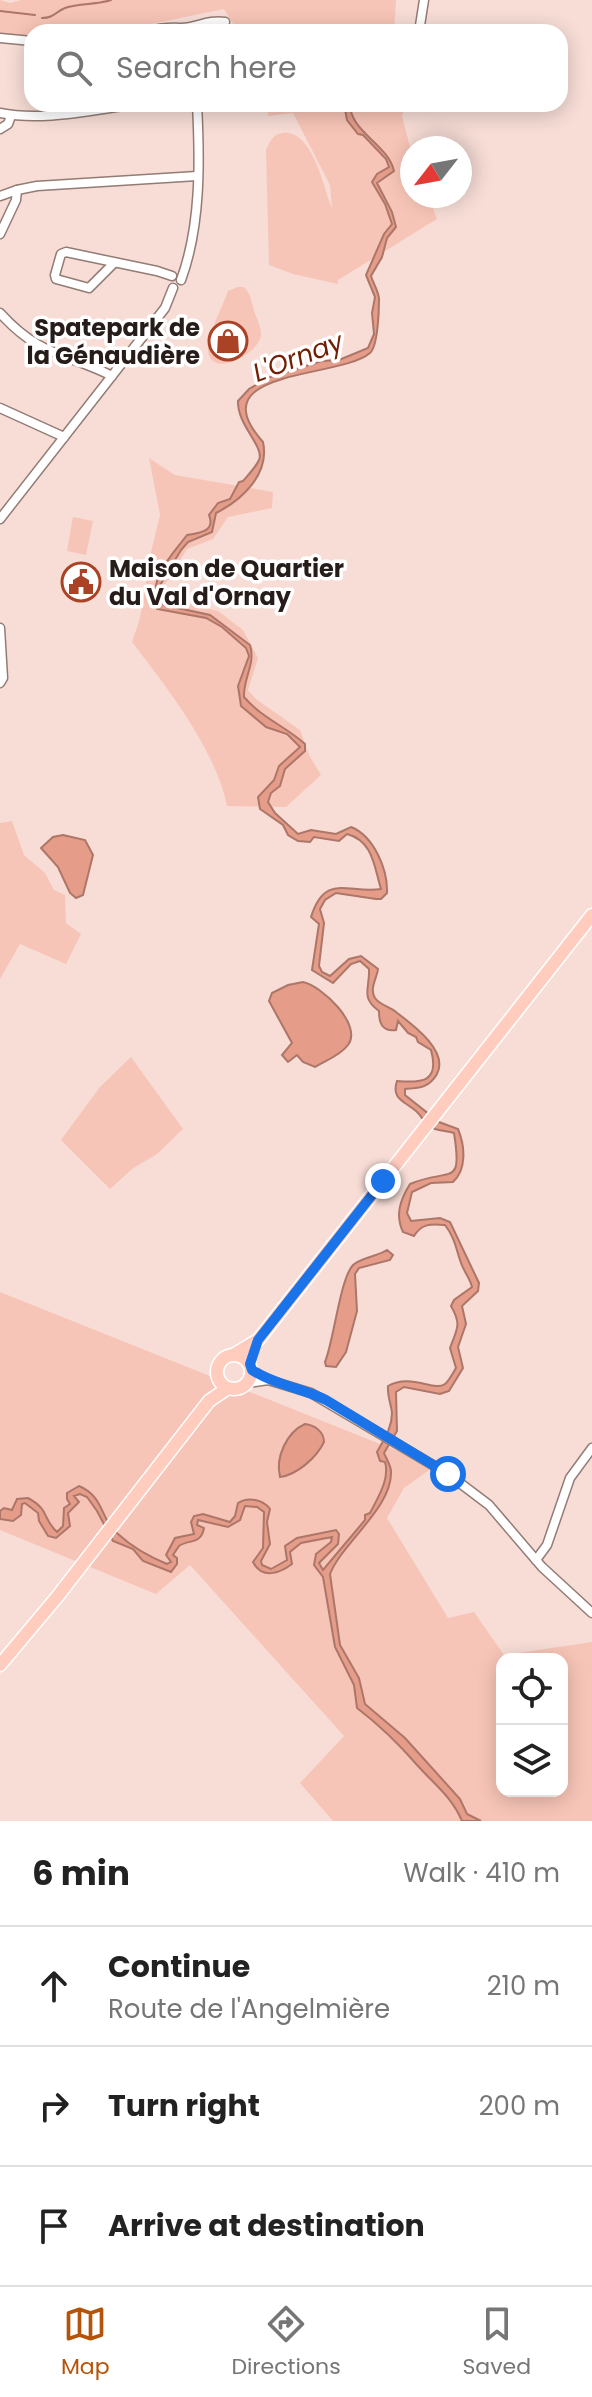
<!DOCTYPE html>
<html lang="en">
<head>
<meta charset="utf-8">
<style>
	body { margin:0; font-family:Poppins,sans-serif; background:#f6f6f6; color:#222 }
	.controls { position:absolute; right:24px; bottom:24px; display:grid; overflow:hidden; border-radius:16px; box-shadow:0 4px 20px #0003 }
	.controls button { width:72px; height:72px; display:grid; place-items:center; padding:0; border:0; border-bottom:2px solid #e0e0e0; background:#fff; color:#222; font:40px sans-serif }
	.compass { position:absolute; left:400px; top:136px; width:72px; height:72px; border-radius:50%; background:#fff; box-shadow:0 4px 20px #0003; rotate:239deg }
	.stop { position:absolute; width:24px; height:24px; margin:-18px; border:6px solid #1a73e8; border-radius:50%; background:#fff }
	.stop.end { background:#1a73e8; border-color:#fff; box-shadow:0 2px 8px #0008 }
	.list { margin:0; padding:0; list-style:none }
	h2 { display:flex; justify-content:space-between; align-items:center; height:104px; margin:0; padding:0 32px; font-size:34px }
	h2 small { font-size:26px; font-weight:400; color:#767676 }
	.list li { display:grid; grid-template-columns:52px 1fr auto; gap:24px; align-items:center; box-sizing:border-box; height:120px; padding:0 32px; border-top:2px solid #e0e0e0 }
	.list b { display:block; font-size:30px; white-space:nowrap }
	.list p { margin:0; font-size:26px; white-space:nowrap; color:#767676 }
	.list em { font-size:26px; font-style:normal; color:#767676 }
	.icon { flex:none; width:44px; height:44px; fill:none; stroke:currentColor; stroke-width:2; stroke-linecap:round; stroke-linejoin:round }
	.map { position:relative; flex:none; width:592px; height:1821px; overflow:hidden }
	.search { position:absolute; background:#fff; box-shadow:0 4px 20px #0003; left:24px; right:24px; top:24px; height:88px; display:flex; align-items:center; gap:20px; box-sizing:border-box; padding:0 28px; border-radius:24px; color:#767676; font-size:30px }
	.sheet { height:464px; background:#fff }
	nav { display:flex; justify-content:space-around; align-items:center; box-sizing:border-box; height:112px; border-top:2px solid #e0e0e0; background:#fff; font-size:22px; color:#767676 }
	nav a { display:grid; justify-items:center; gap:4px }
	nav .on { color:#b45309 }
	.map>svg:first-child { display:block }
	.green { fill:#f7c5b7; fill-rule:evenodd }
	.water { fill:#e59c89; stroke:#ac7668; stroke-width:2 }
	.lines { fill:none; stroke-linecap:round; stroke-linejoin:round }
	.stream { stroke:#ac7668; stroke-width:2 }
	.street-casing { stroke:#937c75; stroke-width:11 }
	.primary-casing { stroke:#fff; stroke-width:15 }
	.street { stroke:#fff; stroke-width:8 }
	.primary { stroke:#ffccbe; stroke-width:12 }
	.route { stroke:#1a73e8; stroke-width:10 }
	.labels { text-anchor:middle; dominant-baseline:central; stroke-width:7; stroke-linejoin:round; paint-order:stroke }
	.poi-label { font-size:24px; font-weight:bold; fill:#261c1a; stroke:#fff; text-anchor:end }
	.water-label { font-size:26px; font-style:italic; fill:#721e04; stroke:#fff }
</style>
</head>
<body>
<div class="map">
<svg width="592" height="1821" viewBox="0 0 592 1821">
	<rect width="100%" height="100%" fill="#f7ddd6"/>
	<g class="green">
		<path d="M 0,0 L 10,3 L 21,0 L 396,0 L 394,32 L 238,32 L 224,9 L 112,32 L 32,32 L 32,36 L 0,33 Z"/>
		<path d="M 268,104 L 406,104 L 402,116 L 412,155 L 412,196 L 428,196 L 437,219 L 338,280 L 338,284 L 293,274 L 269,265 L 266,150 C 270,141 273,134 283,133 C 313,129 324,190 332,208 L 330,185 L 293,113 L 268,116 Z"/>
		<path d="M 238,287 L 244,287 C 251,294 251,301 254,310 C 256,318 261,326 261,334 C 262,352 210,381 208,350 C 207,337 223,305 228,291 Z"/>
		<path d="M 149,458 L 175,475 L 273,492 L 272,508 L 228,517 L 213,539 L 187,549 L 162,589 L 168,599 L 218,611 L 243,630 L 258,658 L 248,690 L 256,699 L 300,730 L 309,755 L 321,775 L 286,807 L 227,806 C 216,750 166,686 132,642 L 140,618 L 151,552 L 160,515 Z"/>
		<path d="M 73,517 L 93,521 L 86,555 L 67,551 Z"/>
		<path d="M 12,821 L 24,855 L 45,873 L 54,890 L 65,895 L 66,923 L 81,934 L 66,964 L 20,944 L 0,979 L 0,823 Z"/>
		<path d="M 131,1057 L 183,1129 L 157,1154 L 132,1169 L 110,1189 L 61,1140 L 100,1087 Z"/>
		<path d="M 0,1292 L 435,1466 L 404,1488 L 387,1518 L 448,1618 L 474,1612 L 504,1655 L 592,1642 L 592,1821 L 333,1821 L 300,1783 L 344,1736 L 190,1565 L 156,1594 L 0,1530 ZM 502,1659 L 562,1659 L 562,1791 L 502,1791 Z"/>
	</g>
	<g class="water">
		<path d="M 344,104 L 350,104 C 350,132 388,144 394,171 L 377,183 L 392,212 L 396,227 L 387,238 L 382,257 L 371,276 C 373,283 379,292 379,299 C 379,310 378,346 370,353 C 340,379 197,368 263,442 C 270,474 242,500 216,513 L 212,532 L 188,542 L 181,550 L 159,587 L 160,600 L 164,605 L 210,615 L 250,645 C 256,664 243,678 244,697 C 262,718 285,726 305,744 L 305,751 L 285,769 L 280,786 L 271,793 L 268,802 L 275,813 L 298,834 L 311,830 L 336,834 L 351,827 C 374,836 388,870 387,893 L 381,899 L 376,899 L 336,893 L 325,900 L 320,909 L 324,923 L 319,966 L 322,972 L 330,976 L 349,959 L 361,956 L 378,969 C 377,978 369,989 375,998 C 380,1005 390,1007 396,1012 C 413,1025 449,1051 437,1074 C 429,1088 419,1088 405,1089 L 405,1095 L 439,1122 L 458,1129 C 465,1146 467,1169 453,1182 L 431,1183 L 412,1192 L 407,1213 L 411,1221 L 440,1218 L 450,1222 L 479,1283 L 478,1291 L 462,1306 L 466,1324 L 458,1347 L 463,1368 L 449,1391 L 440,1394 L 404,1387 L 396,1392 L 397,1431 L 384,1453 C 386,1458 391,1466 391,1471 C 393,1507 342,1543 330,1574 L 340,1645 L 359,1678 L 365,1704 L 405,1738 L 460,1799 L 467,1814 L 481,1821 L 462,1821 C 452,1797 434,1784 418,1766 C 398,1743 382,1727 357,1708 L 354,1685 L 335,1647 L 323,1577 L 314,1565 L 316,1554 L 331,1542 L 332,1537 L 301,1543 L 290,1552 L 292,1564 C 280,1573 262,1580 253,1562 L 263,1548 L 264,1512 L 257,1507 L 245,1506 L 240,1520 L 228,1527 L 198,1520 L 197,1525 L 204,1528 C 201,1545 189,1539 179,1546 L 173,1555 L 177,1558 L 177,1564 L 171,1572 L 143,1561 L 133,1549 L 113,1541 L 97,1511 L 87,1497 L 80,1494 L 74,1496 L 79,1502 L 68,1513 L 70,1526 L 56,1538 L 48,1536 L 39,1521 L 38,1513 L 25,1503 L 22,1504 L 21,1515 L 13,1521 L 0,1519 L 0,1511 L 4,1508 L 12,1510 L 17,1499 L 28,1498 C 50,1510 42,1518 57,1532 L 63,1526 L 64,1508 L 70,1504 L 67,1499 L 67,1493 L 79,1486 C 105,1497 99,1518 118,1534 C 131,1546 150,1557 167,1564 L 171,1562 L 166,1555 L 175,1538 L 194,1534 L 191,1522 L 194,1516 L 203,1514 L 230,1522 L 235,1516 L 238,1503 C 248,1496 264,1500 270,1509 L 267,1522 L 270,1544 L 261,1561 L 262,1565 L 271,1569 L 287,1560 L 285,1546 L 297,1538 L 336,1530 L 339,1534 L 338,1544 L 319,1563 L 323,1570 L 365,1520 L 365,1515 L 370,1513 C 378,1497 390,1479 385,1462 L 380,1461 L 377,1452 C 384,1439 392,1428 392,1413 C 391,1403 387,1396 388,1386 C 411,1373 434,1392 445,1384 C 449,1381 453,1373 456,1368 L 450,1348 C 457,1329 462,1325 451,1306 L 454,1300 L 472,1287 C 470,1278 464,1272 461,1263 C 456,1249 455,1238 445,1225 C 431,1224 422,1223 414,1236 L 403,1232 C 395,1215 400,1200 410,1184 C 450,1167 463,1189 454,1133 C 448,1131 441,1131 435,1129 C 424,1125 423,1117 416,1111 C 404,1101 391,1099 397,1081 C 421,1083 440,1083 431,1050 L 418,1042 L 416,1037 L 408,1033 L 398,1021 L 396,1030 C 382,1032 379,1023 379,1011 C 360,997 370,989 369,969 L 360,961 L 351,964 L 333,983 L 312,970 L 319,924 L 311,917 C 325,872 348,894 381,889 C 374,866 373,841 347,834 L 339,841 L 314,837 L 310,842 L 298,841 L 288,835 L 283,825 L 260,809 L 258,797 L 274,780 L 279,766 L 300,747 L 287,734 L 266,727 L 241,706 L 238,686 L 249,656 L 246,648 L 222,627 L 206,618 L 157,609 C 149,577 168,560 187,535 C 198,533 216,532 209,515 L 218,503 L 230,499 L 239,482 L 243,481 C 248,475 256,467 259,460 C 265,447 237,425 238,401 L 249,389 L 270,377 L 322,361 L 339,360 L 368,348 L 374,334 L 372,313 L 375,297 L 366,275 L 384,234 L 392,224 L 385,204 L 372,182 L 377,174 L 389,167 L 386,159 L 363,135 L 358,134 L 347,120 Z"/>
		<path d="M 63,835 L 85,840 L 93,855 L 83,895 L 76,898 L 70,893 L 58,867 L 41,848 L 53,837 Z"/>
		<path d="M 303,982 C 322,986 363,1025 348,1045 C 341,1055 325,1061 315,1067 L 303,1062 L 297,1055 L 288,1062 L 282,1055 L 292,1043 L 269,1001 L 272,993 L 288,985 Z"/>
		<path d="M 387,1250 L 393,1255 L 390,1260 L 359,1268 L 355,1274 L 357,1311 L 346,1352 L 336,1367 L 326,1366 L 325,1362 C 334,1340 340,1279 353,1265 C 360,1258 378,1256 387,1250 Z"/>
		<path d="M 305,1424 C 315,1425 324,1432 324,1442 C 317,1457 297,1475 280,1477 C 275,1457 287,1432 305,1424 Z"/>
	</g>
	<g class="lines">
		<g class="stream">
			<path d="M 0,11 L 35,15"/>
			<path d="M 42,18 C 54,18 55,12 65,8 C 80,3 96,5 111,0"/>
		</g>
		<g class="street-casing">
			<g id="street">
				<path d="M 143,32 C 156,29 167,27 180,28 C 195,29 207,19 225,22"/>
				<path d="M 419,32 L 424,0"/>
				<path d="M 0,38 L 32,41"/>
				<path d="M 0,113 C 44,122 95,109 139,104"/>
				<path d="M 0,129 L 8,124 L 11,116"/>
				<path d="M 17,190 L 37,186 L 197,176"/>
				<path d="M 0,196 L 17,190 L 16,200 L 0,234"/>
				<path d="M 113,264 L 89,288 L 56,279 L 55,275 L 61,254 L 66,252 L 157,271 L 172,276"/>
				<path d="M 181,280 C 201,226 200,161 197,104"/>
				<path d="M 0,313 C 40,357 64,352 112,376"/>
				<path d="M 0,408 L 64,437"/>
				<path d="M 0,519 L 165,308 L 173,288"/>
				<path d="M 0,628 L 3,678 L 0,683"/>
				<path d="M 252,1370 L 267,1380"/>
				<path d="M 248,1383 L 268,1380 L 311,1393 L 448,1474 L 489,1505 L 542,1567 L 592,1613"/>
				<path d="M 536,1560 L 547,1545 L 570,1478 L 592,1448"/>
			</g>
		</g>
		<g class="primary-casing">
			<g id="primary">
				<path d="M 235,1354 L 258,1340 L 592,915"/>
				<circle cx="234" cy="1372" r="17"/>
				<path d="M 0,1665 L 57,1597 L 209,1401 L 228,1388"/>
			</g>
		</g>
		<use href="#street" class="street"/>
		<use href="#primary" class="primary"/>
	</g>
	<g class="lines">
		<path class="route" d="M 383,1181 L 258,1340 L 250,1364 L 252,1370 C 275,1385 302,1388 326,1400 L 448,1474"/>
	</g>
	<defs>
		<g id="shop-ring" transform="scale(2)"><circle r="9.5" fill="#fff" stroke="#aa4225" stroke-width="1.5"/><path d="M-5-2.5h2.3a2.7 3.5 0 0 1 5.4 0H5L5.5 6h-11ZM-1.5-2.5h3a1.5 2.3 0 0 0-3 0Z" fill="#aa4225"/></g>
		<g id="civic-ring" transform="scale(2)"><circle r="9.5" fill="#fff" stroke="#aa4225" stroke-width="1.5"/><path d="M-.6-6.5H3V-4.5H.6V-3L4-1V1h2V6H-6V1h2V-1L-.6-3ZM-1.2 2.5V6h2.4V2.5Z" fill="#aa4225"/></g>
	</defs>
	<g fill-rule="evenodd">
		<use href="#shop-ring" x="228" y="341"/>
		<use href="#civic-ring" x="81" y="582"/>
	</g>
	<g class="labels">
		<g class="poi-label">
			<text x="200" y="327">Spatepark de<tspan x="200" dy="28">la Génaudière</tspan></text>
			<text x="109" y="568" text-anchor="start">Maison de Quartier<tspan x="109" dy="28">du Val d'Ornay</tspan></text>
		</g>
		<g class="water-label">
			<text transform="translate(298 357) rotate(-21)">L'Ornay</text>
		</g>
	</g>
</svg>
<div class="controls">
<button><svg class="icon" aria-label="locate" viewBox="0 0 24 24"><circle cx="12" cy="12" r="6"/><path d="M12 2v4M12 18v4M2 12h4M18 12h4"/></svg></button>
<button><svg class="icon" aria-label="layers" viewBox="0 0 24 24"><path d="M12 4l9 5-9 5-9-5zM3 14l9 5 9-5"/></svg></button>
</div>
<svg class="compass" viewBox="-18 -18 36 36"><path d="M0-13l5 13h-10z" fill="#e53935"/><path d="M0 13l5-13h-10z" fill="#767676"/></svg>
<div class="stop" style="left:448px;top:1474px"></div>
<div class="stop end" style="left:383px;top:1181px"></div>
<div class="search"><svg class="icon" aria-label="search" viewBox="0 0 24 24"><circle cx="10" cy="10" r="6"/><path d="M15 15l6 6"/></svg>Search here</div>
</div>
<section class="sheet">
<h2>6 min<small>Walk · 410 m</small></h2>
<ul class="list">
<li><svg class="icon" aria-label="ahead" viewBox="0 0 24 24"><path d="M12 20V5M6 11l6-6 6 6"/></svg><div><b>Continue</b><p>Route de l'Angelmière</p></div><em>210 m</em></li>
<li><svg class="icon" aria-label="right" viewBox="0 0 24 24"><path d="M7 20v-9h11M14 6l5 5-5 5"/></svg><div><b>Turn right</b></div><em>200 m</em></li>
<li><svg class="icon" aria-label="arrive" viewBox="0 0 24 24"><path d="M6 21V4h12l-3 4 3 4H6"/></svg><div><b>Arrive at destination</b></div></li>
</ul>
</section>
<nav>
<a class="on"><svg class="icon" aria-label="map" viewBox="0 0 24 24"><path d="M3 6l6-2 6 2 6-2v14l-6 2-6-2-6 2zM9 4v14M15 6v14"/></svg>Map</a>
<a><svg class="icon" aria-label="directions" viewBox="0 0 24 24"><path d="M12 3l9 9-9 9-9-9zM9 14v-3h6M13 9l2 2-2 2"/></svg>Directions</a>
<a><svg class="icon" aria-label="saved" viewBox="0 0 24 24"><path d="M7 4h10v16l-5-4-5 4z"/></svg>Saved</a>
</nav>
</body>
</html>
